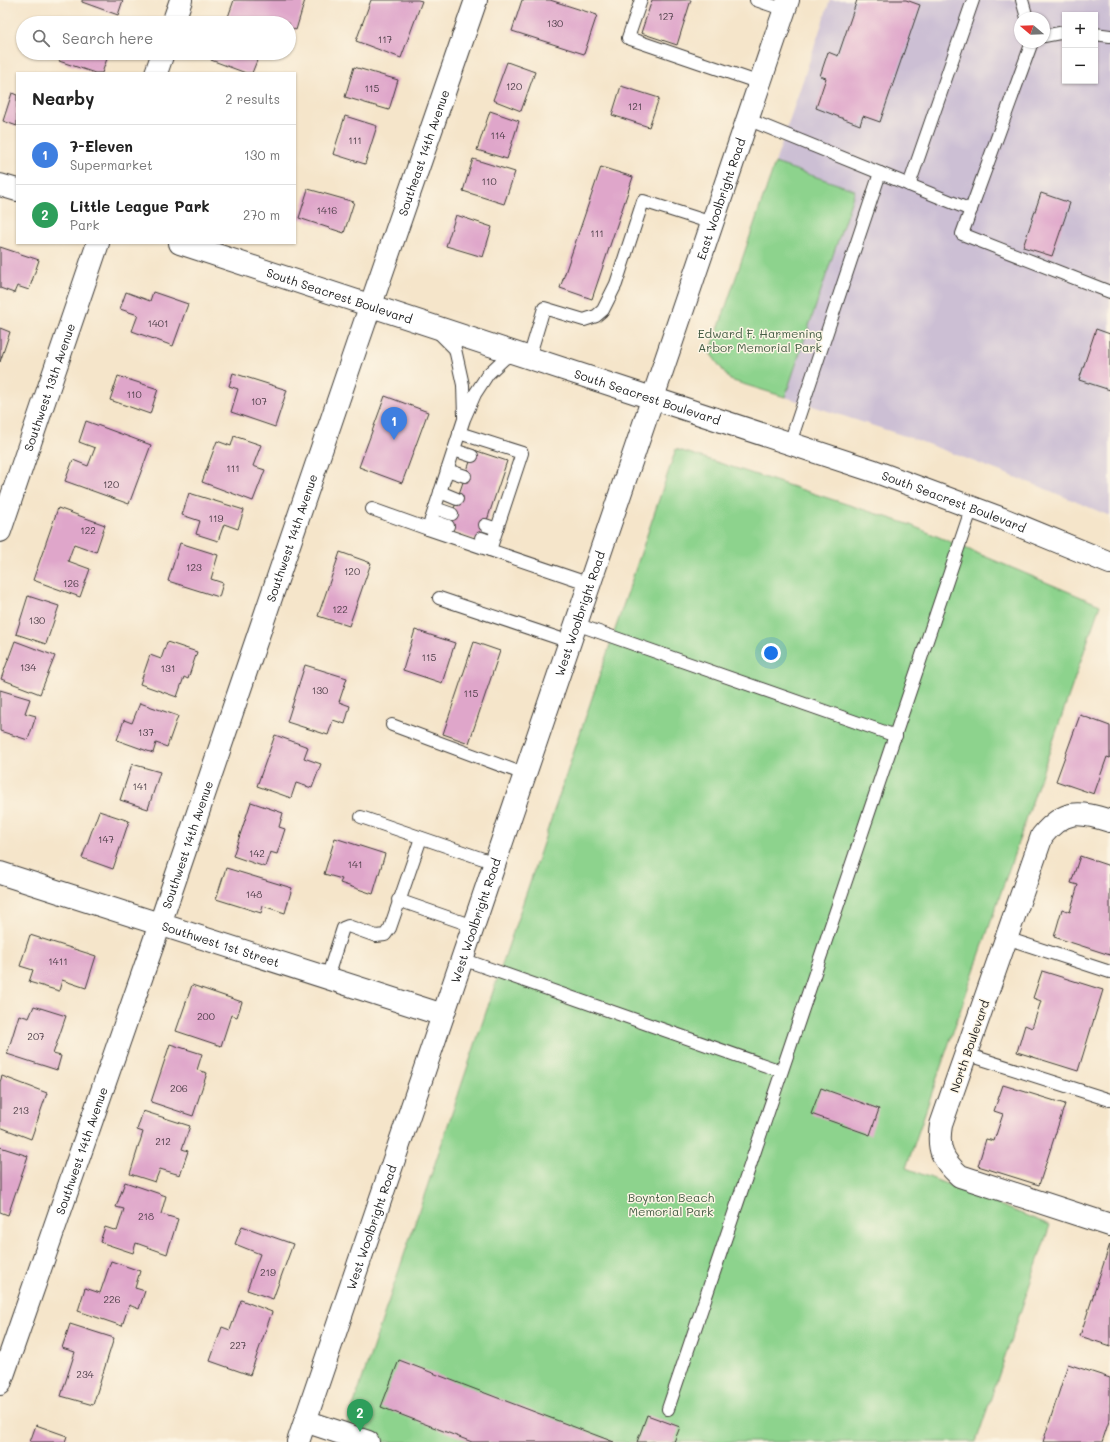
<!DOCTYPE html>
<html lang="en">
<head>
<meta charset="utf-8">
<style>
	body { margin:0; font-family:Mali,sans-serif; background:#f2f2f2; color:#222 }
	.controls { position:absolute; right:12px; top:12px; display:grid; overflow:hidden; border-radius:0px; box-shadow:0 1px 3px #0004 }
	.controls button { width:36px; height:36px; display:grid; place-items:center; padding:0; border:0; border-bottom:1px solid #e0e0e0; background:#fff; color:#222; font:20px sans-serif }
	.compass { position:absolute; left:1014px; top:12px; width:36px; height:36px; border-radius:50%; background:#fff; box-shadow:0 1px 3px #0004; rotate:289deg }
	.you { position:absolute; left:771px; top:653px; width:14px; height:14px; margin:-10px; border:3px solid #fff; border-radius:50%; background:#1a73e8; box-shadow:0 0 0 6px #1a73e833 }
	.badge { display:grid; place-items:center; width:26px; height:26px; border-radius:50%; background:#d1495b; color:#fff; font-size:13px; font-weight:700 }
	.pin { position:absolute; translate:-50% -33px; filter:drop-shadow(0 1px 2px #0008) }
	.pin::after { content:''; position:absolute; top:21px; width:14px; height:12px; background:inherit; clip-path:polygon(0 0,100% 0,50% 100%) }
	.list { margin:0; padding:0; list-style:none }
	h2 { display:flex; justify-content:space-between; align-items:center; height:52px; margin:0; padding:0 16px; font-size:17px }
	h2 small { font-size:13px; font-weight:400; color:#767676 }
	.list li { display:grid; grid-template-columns:26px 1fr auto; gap:12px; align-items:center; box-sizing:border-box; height:60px; padding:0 16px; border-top:1px solid #e0e0e0 }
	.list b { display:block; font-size:15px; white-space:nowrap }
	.list p { margin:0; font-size:13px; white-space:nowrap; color:#767676 }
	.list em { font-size:13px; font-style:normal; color:#767676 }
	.icon { flex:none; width:22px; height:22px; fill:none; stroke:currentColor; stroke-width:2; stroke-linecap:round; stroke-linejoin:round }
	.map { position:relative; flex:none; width:1110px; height:1442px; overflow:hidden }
	.search { position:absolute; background:#fff; box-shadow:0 1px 3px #0004; left:16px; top:16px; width:280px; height:44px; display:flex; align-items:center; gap:10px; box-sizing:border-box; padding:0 14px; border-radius:22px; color:#767676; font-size:15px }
	.panel { position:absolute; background:#fff; box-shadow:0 1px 3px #0004; left:16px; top:72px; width:280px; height:172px; border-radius:0px }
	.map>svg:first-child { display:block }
	.industrial { fill:#ccbfd4; fill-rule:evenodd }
	.green { fill:#8dd38d; stroke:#547854 }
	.building { fill:#dfa6ca }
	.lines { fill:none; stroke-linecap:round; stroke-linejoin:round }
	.service-casing { stroke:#3d3a36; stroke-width:14 }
	.minor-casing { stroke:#3d3a36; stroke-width:24 }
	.tertiary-casing { stroke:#3d3a36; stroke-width:24 }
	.secondary-casing { stroke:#3d3a36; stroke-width:24 }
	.service { stroke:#fff; stroke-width:12 }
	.minor { stroke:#fff; stroke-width:22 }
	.tertiary { stroke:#fff; stroke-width:22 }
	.secondary { stroke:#fff; stroke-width:22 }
	.labels { text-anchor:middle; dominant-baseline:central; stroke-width:3; stroke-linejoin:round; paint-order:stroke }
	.number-label { font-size:10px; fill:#4d3e48 }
	.street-label { font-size:12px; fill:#1c1c1c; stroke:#fcf5e5 }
	.park-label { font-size:12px; fill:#445c44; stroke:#fcf5e5 }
</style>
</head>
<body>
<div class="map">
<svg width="1110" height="1442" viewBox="0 0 1110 1442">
	<rect width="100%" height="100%" fill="#fcf5e5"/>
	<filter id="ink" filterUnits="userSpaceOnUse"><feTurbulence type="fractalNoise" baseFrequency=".025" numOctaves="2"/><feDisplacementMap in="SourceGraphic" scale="8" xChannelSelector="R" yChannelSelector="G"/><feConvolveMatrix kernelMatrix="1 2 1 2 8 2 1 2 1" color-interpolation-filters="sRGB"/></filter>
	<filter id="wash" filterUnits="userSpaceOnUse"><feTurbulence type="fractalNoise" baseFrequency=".012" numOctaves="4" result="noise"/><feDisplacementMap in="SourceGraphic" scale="16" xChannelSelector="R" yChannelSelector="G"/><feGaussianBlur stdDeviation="0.9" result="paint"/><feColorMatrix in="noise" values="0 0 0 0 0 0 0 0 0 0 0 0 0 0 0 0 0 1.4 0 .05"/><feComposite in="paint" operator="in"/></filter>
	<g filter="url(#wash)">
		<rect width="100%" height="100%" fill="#f5e5ca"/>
		<path class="industrial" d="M 830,0 L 1110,0 L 1110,516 L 1041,487 L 917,440 L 785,397 L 855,190 L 775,163 ZM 1065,15 L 1095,15 L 1095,81 L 1065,81 ZM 1020,18 L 1044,18 L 1044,42 L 1020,42 Z"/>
		<g class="green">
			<path d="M 775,163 L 855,190 L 785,397 L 730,380 L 710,353 Z"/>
			<path d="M 676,449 L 908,524 L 1100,605 L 906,1168 L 1050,1225 L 976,1442 L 341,1442 Z"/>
		</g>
		<g id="blocks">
			<g class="building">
				<path d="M 82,0 L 123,0 L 118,15 L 82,2 Z"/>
				<path d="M 234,0 L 305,0 L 296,30 L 289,27 L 289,23 L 275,23 L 268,21 L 268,23 L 247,23 L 228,17 Z"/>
				<path d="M 371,0 L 418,0 L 422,1 L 401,58 L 356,41 Z"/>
				<path d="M 522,0 L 550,0 L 597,15 L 584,54 L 512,31 Z"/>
				<path d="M 652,0 L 691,0 L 677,45 L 641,33 Z"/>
				<path d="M 857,0 L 906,0 L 920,5 L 880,122 L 863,116 L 860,125 L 816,108 L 826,78 L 820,76 L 828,52 L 838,56 Z"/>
				<path d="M 61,53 L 109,53 L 102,73 L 95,73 L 59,61 Z"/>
				<path d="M 214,53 L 260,53 L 252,73 L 246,73 L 211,60 Z"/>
				<path d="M 507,62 L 535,72 L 521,111 L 493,100 Z"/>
				<path d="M 354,67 L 398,80 L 389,110 L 345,97 Z"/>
				<path d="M 621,86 L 659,98 L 649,127 L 612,115 Z"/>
				<path d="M 12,93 L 17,95 L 17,126 L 3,121 Z"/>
				<path d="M 490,111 L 519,121 L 507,159 L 477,150 Z"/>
				<path d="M 345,116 L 377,126 L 365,164 L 333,154 Z"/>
				<path d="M 473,159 L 515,172 L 504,204 L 463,191 Z"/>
				<path d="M 601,167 L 633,177 L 592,299 L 560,288 Z"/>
				<path d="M 308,189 L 354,202 L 344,233 L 299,218 Z"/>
				<path d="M 1041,193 L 1070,203 L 1052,256 L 1023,247 Z"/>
				<path d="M 456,215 L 492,227 L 483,257 L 446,246 Z"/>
				<path d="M 0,247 L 39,260 L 29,290 L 17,286 L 14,293 L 0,288 Z"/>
				<path d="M 126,292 L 150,301 L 153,292 L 188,304 L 173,346 L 132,331 L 138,315 L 120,309 Z"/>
				<path d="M 0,328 L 10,332 L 0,362 Z"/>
				<path d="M 1096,329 L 1110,334 L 1110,390 L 1079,380 Z"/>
				<path d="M 233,373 L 287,390 L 275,427 L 231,412 L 238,389 L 229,386 Z"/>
				<path d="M 118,376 L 158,389 L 150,414 L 110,400 Z"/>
				<path d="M 385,396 L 428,412 L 402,483 L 359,467 Z"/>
				<path d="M 86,421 L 151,445 L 129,504 L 65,481 L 73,460 L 88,466 L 95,448 L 79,442 Z"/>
				<path d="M 234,436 L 261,445 L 253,466 L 265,470 L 253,501 L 202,482 L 217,441 L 231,446 Z"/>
				<path d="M 474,450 L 507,461 L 480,541 L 447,529 Z"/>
				<path d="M 189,493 L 244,510 L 238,529 L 224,524 L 218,541 L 196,534 L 200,521 L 182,515 Z"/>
				<path d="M 58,508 L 105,525 L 96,552 L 74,544 L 68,561 L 90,569 L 80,597 L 33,580 Z"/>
				<path d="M 180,543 L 218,555 L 211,579 L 223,583 L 219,597 L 168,581 Z"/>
				<path d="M 340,552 L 371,563 L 349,626 L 318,616 Z"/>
				<path d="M 28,596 L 59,606 L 46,644 L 16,634 Z"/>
				<path d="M 415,630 L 455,643 L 442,683 L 403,670 Z"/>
				<path d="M 15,641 L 55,656 L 40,694 L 1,679 Z"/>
				<path d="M 167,642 L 197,652 L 188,679 L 184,677 L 177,697 L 140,684 L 150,655 L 161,659 Z"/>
				<path d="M 474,642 L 500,651 L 469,743 L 443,734 Z"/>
				<path d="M 305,665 L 347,678 L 339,702 L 350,706 L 345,724 L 333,720 L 328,735 L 287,722 Z"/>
				<path d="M 0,690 L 30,699 L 25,713 L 36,716 L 28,740 L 0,731 Z"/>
				<path d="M 140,703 L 178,716 L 167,747 L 156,743 L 153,753 L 117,740 L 124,720 L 132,723 Z"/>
				<path d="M 1080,715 L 1110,726 L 1110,758 L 1107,757 L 1094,794 L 1056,781 Z"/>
				<path d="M 275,735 L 308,747 L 304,758 L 321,764 L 312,788 L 296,783 L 291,798 L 257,786 Z"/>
				<path d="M 132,764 L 160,772 L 148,809 L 120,800 Z"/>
				<path d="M 251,802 L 283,813 L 279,827 L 285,829 L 277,854 L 270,852 L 265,867 L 233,856 Z"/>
				<path d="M 99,811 L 129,821 L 113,869 L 82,858 Z"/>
				<path d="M 335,838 L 385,854 L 373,894 L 340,883 L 342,879 L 324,874 Z"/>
				<path d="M 1080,856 L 1110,866 L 1110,955 L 1054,937 L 1062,909 L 1070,912 L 1078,885 L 1071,883 Z"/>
				<path d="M 226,868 L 292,888 L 285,913 L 263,906 L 261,913 L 216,899 Z"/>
				<path d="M 30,935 L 96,956 L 86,988 L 62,980 L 59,991 L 29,982 L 33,970 L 20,966 Z"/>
				<path d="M 1042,971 L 1103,990 L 1078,1071 L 1017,1052 L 1025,1025 L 1032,1028 L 1041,1001 L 1033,998 Z"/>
				<path d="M 192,985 L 242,1002 L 237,1017 L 231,1015 L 221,1046 L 176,1031 Z"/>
				<path d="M 34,1006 L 66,1016 L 53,1054 L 61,1056 L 57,1070 L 7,1054 L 19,1015 L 29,1018 Z"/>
				<path d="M 170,1044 L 202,1054 L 197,1070 L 207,1073 L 193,1116 L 151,1102 Z"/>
				<path d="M 2,1076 L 47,1093 L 31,1139 L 0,1127 L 0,1082 Z"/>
				<path d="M 1003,1085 L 1065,1104 L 1039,1185 L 978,1166 L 986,1139 L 994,1141 L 1003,1114 L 994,1111 Z"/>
				<path d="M 821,1088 L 879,1109 L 870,1135 L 811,1114 Z"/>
				<path d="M 143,1111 L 190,1126 L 182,1149 L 188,1151 L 180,1175 L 160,1169 L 155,1182 L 130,1174 L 143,1132 L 137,1130 Z"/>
				<path d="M 0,1147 L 28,1156 L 8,1215 L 0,1212 Z"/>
				<path d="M 125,1182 L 166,1196 L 161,1214 L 178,1219 L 167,1254 L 136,1243 L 133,1253 L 100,1242 L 105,1227 L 117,1231 L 124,1209 L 116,1207 Z"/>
				<path d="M 242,1226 L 293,1244 L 273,1299 L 247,1290 L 260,1254 L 235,1244 Z"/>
				<path d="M 1110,1244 L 1110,1346 L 1080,1336 Z"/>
				<path d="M 111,1261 L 140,1271 L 135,1288 L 145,1291 L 139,1309 L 129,1305 L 122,1326 L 78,1311 L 85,1288 L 100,1293 Z"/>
				<path d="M 241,1300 L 272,1312 L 250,1375 L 210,1361 L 222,1327 L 230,1330 Z"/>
				<path d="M 70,1324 L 114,1338 L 93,1405 L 61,1396 L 75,1352 L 62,1348 Z"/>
				<path d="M 399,1360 L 498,1398 L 614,1442 L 472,1442 L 381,1407 Z"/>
				<path d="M 1068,1364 L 1110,1378 L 1110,1418 L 1102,1442 L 1043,1442 Z"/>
				<path d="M 647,1415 L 680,1427 L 674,1442 L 637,1442 Z"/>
				<path d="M 36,1425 L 67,1436 L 65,1442 L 30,1442 Z"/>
			</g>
		</g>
	</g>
	<g filter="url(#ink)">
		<use href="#blocks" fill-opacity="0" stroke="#3d3a36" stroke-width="1"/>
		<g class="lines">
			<g class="service-casing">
				<g id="service">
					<path d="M 641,0 L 628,38 L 760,83"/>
					<path d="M 756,0 L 785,10"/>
					<path d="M 1022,0 L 1027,18"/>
					<path d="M 1095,34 L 1110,36"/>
					<path d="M 1044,36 L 1065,32"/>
					<path d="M 1032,42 L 962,234 L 1110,292"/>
					<path d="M 747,119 L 971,210"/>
					<path d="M 909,185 L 973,0"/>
					<path d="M 438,332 L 455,349 L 463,385 L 464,416"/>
					<path d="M 517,354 L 505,358 L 488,374 L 475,394 L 464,419 L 428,529 L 590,584"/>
					<path d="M 529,358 L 544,308 L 584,320 L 596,316 L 603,310 L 616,284 L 643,201 L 712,223"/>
					<path d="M 459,433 L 522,453 L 490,550"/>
					<path d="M 790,443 L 880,173"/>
					<path d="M 454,450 L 472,456"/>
					<path d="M 447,470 L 465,476"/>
					<path d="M 440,492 L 457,499"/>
					<path d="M 435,508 L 452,514"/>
					<path d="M 372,509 L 428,529"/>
					<path d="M 431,520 L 448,526"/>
					<path d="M 485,525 L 497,529"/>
					<path d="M 481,538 L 492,542"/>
					<path d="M 439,598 L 570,642"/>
					<path d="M 576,624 L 896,736"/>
					<path d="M 392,725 L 524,774"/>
					<path d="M 361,817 L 495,863"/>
					<path d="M 398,900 L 473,926"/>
					<path d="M 1006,938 L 1110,972"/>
					<path d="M 462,959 L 781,1071"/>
					<path d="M 327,978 L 343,928 L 348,926 L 376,936 L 385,935 L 390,928 L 421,838"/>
					<path d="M 966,1054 L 1110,1100"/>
					<path d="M 668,1409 L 972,507"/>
				</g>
			</g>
			<g class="minor-casing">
				<g id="minor">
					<path d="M 173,23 L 181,0"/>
					<path d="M 156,73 L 163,53"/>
					<path id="s1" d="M 0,531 L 98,243"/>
					<path d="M 1110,821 C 1079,811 1064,809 1042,836 L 941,1125 C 937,1149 942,1160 960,1176 L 1110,1225"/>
					<path id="s2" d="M 0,873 L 443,1015"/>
					<path id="s3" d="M 0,1384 L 160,924 L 358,342 L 476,0"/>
					<path d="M 305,1421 L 368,1442"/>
				</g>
			</g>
			<g class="tertiary-casing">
				<g id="tertiary">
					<path d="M 0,185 L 17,190"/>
					<path id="s4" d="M 180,243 L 874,471 L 1003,519 L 1110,563"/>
				</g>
			</g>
			<g class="secondary-casing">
				<g id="secondary">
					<path id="s5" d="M 298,1442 L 788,0"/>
				</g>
			</g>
			<use href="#service" class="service"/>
			<use href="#minor" class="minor"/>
			<use href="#tertiary" class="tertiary"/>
			<use href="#secondary" class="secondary"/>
		</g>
	</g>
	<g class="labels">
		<g class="number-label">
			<text x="666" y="16">127</text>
			<text x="555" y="23">130</text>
			<text x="385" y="39">117</text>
			<text x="514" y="86">120</text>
			<text x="372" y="88">115</text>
			<text x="635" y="106">121</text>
			<text x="498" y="135">114</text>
			<text x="355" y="140">111</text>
			<text x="489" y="181">110</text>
			<text x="327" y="210">1416</text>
			<text x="597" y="233">111</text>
			<text x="158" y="323">1401</text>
			<text x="134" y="394">110</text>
			<text x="259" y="401">107</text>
			<text x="233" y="468">111</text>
			<text x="111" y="484">120</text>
			<text x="216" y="518">119</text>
			<text x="88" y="530">122</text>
			<text x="194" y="567">123</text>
			<text x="352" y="571">120</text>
			<text x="71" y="583">126</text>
			<text x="340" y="609">122</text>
			<text x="37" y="620">130</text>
			<text x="429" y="657">115</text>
			<text x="28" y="667">134</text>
			<text x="168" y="668">131</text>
			<text x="320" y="690">130</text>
			<text x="471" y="693">115</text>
			<text x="146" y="732">137</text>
			<text x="140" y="786">141</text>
			<text x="106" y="839">147</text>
			<text x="257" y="853">142</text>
			<text x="355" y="864">141</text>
			<text x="254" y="894">148</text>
			<text x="58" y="961">1411</text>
			<text x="206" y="1016">200</text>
			<text x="36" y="1036">207</text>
			<text x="179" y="1088">206</text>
			<text x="21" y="1110">213</text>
			<text x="163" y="1141">212</text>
			<text x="146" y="1216">218</text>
			<text x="268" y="1272">219</text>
			<text x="112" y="1299">226</text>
			<text x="238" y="1345">227</text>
			<text x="85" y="1374">234</text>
		</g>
		<g class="street-label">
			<text stroke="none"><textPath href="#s3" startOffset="1302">Southeast 14th Avenue</textPath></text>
			<text stroke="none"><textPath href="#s5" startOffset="1313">East Woolbright Road</textPath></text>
			<text stroke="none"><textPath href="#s4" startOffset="168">South Seacrest Boulevard</textPath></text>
			<text stroke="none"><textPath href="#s1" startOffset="152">Southwest 13th Avenue</textPath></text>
			<text stroke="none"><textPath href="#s4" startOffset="492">South Seacrest Boulevard</textPath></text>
			<text stroke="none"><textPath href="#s4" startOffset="816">South Seacrest Boulevard</textPath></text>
			<text stroke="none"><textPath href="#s3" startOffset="895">Southwest 14th Avenue</textPath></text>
			<text stroke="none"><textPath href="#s5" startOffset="875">West Woolbright Road</textPath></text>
			<text stroke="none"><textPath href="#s3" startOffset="571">Southwest 14th Avenue</textPath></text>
			<text stroke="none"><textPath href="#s5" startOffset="551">West Woolbright Road</textPath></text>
			<text stroke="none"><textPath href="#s2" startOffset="232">Southwest 1st Street</textPath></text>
			<text transform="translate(969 1046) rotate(-71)">North Boulevard</text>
			<text stroke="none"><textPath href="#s3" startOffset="247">Southwest 14th Avenue</textPath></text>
			<text stroke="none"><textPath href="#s5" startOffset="227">West Woolbright Road</textPath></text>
		</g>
		<g class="park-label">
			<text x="760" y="333">Edward F. Harmening<tspan x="760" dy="14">Arbor Memorial Park</tspan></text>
			<text x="671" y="1197">Boynton Beach<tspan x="671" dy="14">Memorial Park</tspan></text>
		</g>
	</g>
</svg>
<div class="controls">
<button>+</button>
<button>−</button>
</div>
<svg class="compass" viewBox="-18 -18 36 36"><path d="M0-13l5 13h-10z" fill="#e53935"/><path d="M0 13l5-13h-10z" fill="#767676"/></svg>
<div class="you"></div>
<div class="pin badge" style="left:394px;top:440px;background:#3f7fe0">1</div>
<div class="pin badge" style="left:360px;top:1432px;background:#2e9e5b">2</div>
<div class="search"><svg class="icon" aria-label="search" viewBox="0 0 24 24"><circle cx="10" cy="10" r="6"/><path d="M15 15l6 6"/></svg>Search here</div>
<section class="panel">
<h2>Nearby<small>2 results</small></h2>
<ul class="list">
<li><span class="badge" style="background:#3f7fe0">1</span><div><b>7-Eleven</b><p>Supermarket</p></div><em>130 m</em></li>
<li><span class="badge" style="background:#2e9e5b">2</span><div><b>Little League Park</b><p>Park</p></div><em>270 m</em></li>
</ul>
</section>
</div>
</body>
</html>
